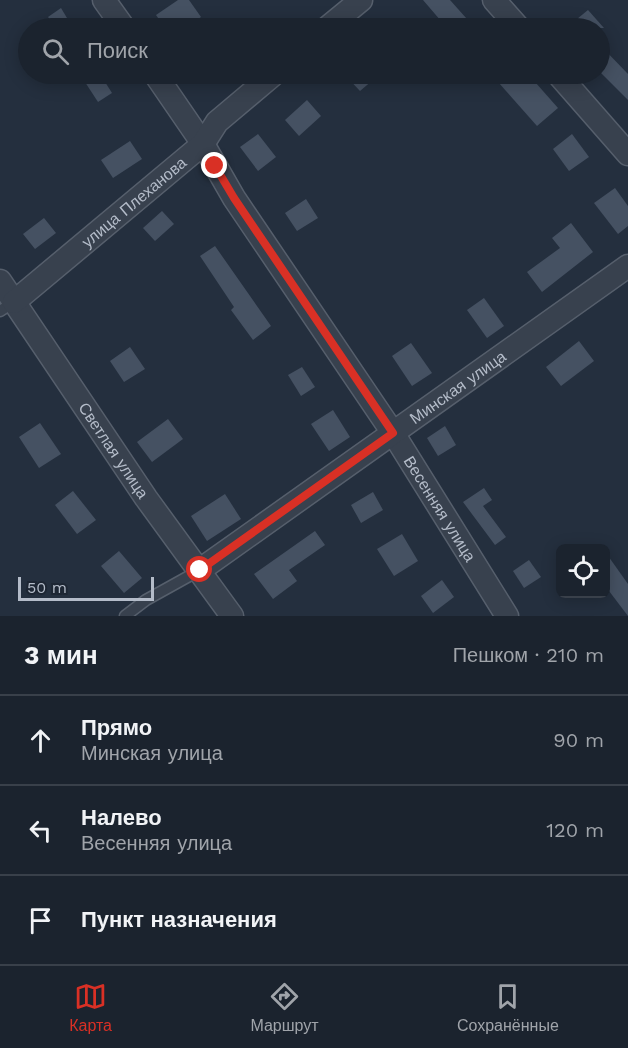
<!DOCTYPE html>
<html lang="ru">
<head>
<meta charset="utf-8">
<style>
	body { margin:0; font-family:"Work Sans",sans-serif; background:#242b36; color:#f1f3f6 }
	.controls { position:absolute; right:18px; bottom:18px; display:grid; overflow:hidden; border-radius:9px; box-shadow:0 3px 15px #0003 }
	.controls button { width:54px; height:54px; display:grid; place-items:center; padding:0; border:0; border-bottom:2px solid #39404a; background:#1b232e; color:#f1f3f6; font:30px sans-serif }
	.scale { position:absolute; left:18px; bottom:15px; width:136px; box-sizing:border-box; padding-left:6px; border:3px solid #b4bcc9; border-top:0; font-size:16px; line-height:21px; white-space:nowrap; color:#b4bcc9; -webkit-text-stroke:4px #1d2633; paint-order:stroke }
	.stop { position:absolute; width:18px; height:18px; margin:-14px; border:4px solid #d93025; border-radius:50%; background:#fff }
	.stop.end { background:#d93025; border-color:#fff; box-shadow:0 2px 6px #0008 }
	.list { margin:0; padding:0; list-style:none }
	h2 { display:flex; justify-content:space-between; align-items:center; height:78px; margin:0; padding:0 24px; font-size:26px }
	h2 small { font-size:20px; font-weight:400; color:#a0a4aa }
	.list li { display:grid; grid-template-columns:39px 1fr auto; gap:18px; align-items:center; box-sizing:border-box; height:90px; padding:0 24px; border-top:2px solid #39404a }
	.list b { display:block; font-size:22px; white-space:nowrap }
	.list p { margin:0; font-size:20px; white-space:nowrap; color:#a0a4aa }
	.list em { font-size:20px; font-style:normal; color:#a0a4aa }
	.icon { flex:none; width:33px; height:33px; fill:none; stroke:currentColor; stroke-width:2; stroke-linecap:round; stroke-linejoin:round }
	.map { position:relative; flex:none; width:628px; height:616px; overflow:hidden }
	.search { position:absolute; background:#1b232e; box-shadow:0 3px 15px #0003; left:18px; right:18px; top:18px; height:66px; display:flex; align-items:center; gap:15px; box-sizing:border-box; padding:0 21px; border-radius:33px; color:#a0a4aa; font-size:22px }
	.sheet { height:348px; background:#1b232e }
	nav { display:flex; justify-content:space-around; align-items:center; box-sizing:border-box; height:84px; border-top:2px solid #39404a; background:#1b232e; font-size:16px; color:#a0a4aa }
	nav a { display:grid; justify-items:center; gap:3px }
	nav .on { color:#d93025 }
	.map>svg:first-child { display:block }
	.building { fill:#455162 }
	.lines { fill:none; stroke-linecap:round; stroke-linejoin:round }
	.service-casing { stroke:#565f6c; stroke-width:13 }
	.minor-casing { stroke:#565f6c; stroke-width:25 }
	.service { stroke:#38414e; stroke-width:10 }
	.minor { stroke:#38414e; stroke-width:22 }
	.route { stroke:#d93025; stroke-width:8 }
	.labels { text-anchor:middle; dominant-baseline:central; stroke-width:5; stroke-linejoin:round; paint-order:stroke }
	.street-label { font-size:16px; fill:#b4bcc9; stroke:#1d2633 }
</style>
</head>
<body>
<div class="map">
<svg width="628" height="616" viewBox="0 0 628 616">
	<rect width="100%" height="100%" fill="#242f3e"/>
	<g class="building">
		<path d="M 178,0 L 189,0 L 201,17 L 185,28 L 165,28 L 156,15 Z"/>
		<path d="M 423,0 L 450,0 L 475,28 L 447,28 Z"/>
		<path d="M 61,8 L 73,28 L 56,28 L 48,17 Z"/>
		<path d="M 588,10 L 604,28 L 566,28 Z"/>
		<path d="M 600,45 L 628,74 L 628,100 L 600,72 Z"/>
		<path d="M 92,74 L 100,74 L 112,93 L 98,102 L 83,79 Z"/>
		<path d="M 344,74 L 380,74 L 360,91 Z"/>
		<path d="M 491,74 L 528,74 L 558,108 L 537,126 Z"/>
		<path d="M 307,100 L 321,116 L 299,136 L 285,120 Z"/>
		<path d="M 258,134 L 276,157 L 258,171 L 240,147 Z"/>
		<path d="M 572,134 L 589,157 L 569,171 L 553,149 Z"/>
		<path d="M 130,141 L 142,159 L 113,178 L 101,160 Z"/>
		<path d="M 615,188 L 628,206 L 628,226 L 618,234 L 594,203 Z"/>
		<path d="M 306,199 L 318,218 L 297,231 L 285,213 Z"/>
		<path d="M 162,211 L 174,224 L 155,241 L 143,228 Z"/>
		<path d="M 44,218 L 56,233 L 35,249 L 23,234 Z"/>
		<path d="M 571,223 L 593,252 L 542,292 L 527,272 L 560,248 L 552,238 Z"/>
		<path d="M 215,246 L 271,326 L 253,340 L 231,310 L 234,307 L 200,256 Z"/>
		<path d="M 484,298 L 504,326 L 487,338 L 467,310 Z"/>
		<path d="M 579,341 L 594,361 L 561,386 L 546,367 Z"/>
		<path d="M 411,343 L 432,373 L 412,386 L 392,356 Z"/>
		<path d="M 130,347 L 145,369 L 124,382 L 110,361 Z"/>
		<path d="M 302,367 L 315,387 L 301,396 L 288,375 Z"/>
		<path d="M 333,410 L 350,437 L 329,451 L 311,424 Z"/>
		<path d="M 168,419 L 183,439 L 152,462 L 137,442 Z"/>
		<path d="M 40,423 L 61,454 L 39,468 L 19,437 Z"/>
		<path d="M 445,426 L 456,445 L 438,456 L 427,438 Z"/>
		<path d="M 484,488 L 492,500 L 483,506 L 506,537 L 495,545 L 463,502 Z"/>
		<path d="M 73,491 L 96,520 L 77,534 L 55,505 Z"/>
		<path d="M 373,492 L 383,510 L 361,523 L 351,505 Z"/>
		<path d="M 225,494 L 241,519 L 207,541 L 191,516 Z"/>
		<path d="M 315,531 L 325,545 L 289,570 L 297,581 L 273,599 L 254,574 Z"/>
		<path d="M 402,534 L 418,561 L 394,576 L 377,549 Z"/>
		<path d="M 119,551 L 142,578 L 124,593 L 101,566 Z"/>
		<path d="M 606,553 L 628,584 L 628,616 L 606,587 Z"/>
		<path d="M 529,560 L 541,577 L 524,588 L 513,571 Z"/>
		<path d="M 442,580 L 454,597 L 433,613 L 421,596 Z"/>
	</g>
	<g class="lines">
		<g class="service-casing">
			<g id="service">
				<path d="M 0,311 L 14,302"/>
				<path d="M 125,616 L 146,600 L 200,570"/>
			</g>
		</g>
		<g class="minor-casing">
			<g id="minor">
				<path d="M 104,0 L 124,28"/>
				<path d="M 494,0 L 519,28"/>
				<path d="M 327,28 L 361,0"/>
				<path id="s1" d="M 155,74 L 203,144 L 234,198 L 393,433 L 507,616"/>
				<path d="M 558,74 L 628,154"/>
				<path id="s2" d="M 0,281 L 146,498 L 232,616"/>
				<path id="s3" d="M 14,302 L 203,144 L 217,122 L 274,74"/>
				<path id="s4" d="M 200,570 L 628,266"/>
			</g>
		</g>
		<use href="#service" class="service"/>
		<use href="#minor" class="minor"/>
	</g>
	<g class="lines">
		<path class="route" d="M 200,570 L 393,433 L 234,198 L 215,166"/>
	</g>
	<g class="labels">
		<g class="street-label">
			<text stroke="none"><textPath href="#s3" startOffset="156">улица Плеханова</textPath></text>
			<text stroke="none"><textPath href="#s4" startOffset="316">Минская улица</textPath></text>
			<text stroke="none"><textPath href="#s2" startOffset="204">Светлая улица</textPath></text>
			<text stroke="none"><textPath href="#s1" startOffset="520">Весенняя улица</textPath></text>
		</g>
	</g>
</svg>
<div class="controls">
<button><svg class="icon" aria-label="locate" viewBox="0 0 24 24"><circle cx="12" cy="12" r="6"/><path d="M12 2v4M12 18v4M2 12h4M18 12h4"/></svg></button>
</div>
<div class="scale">50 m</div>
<div class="stop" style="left:200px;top:570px"></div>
<div class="stop end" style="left:215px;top:166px"></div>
<div class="search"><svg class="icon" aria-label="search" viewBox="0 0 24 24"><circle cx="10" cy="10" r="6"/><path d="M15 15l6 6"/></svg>Поиск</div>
</div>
<section class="sheet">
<h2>3 мин<small>Пешком · 210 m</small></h2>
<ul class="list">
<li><svg class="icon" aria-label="ahead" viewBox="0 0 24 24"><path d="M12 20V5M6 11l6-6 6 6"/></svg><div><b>Прямо</b><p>Минская улица</p></div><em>90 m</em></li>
<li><svg class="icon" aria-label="left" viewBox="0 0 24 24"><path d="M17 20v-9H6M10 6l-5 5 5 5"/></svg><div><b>Налево</b><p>Весенняя улица</p></div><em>120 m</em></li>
<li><svg class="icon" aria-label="arrive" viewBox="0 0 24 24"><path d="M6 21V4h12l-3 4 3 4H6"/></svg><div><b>Пункт назначения</b></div></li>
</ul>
</section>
<nav>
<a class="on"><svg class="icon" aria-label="map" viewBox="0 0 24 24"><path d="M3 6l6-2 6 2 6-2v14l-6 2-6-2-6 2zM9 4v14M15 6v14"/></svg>Карта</a>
<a><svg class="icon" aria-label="directions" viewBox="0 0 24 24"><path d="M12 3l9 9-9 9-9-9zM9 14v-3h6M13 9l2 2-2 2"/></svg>Маршрут</a>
<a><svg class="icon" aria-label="saved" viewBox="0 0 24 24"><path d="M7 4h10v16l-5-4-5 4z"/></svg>Сохранённые</a>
</nav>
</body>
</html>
